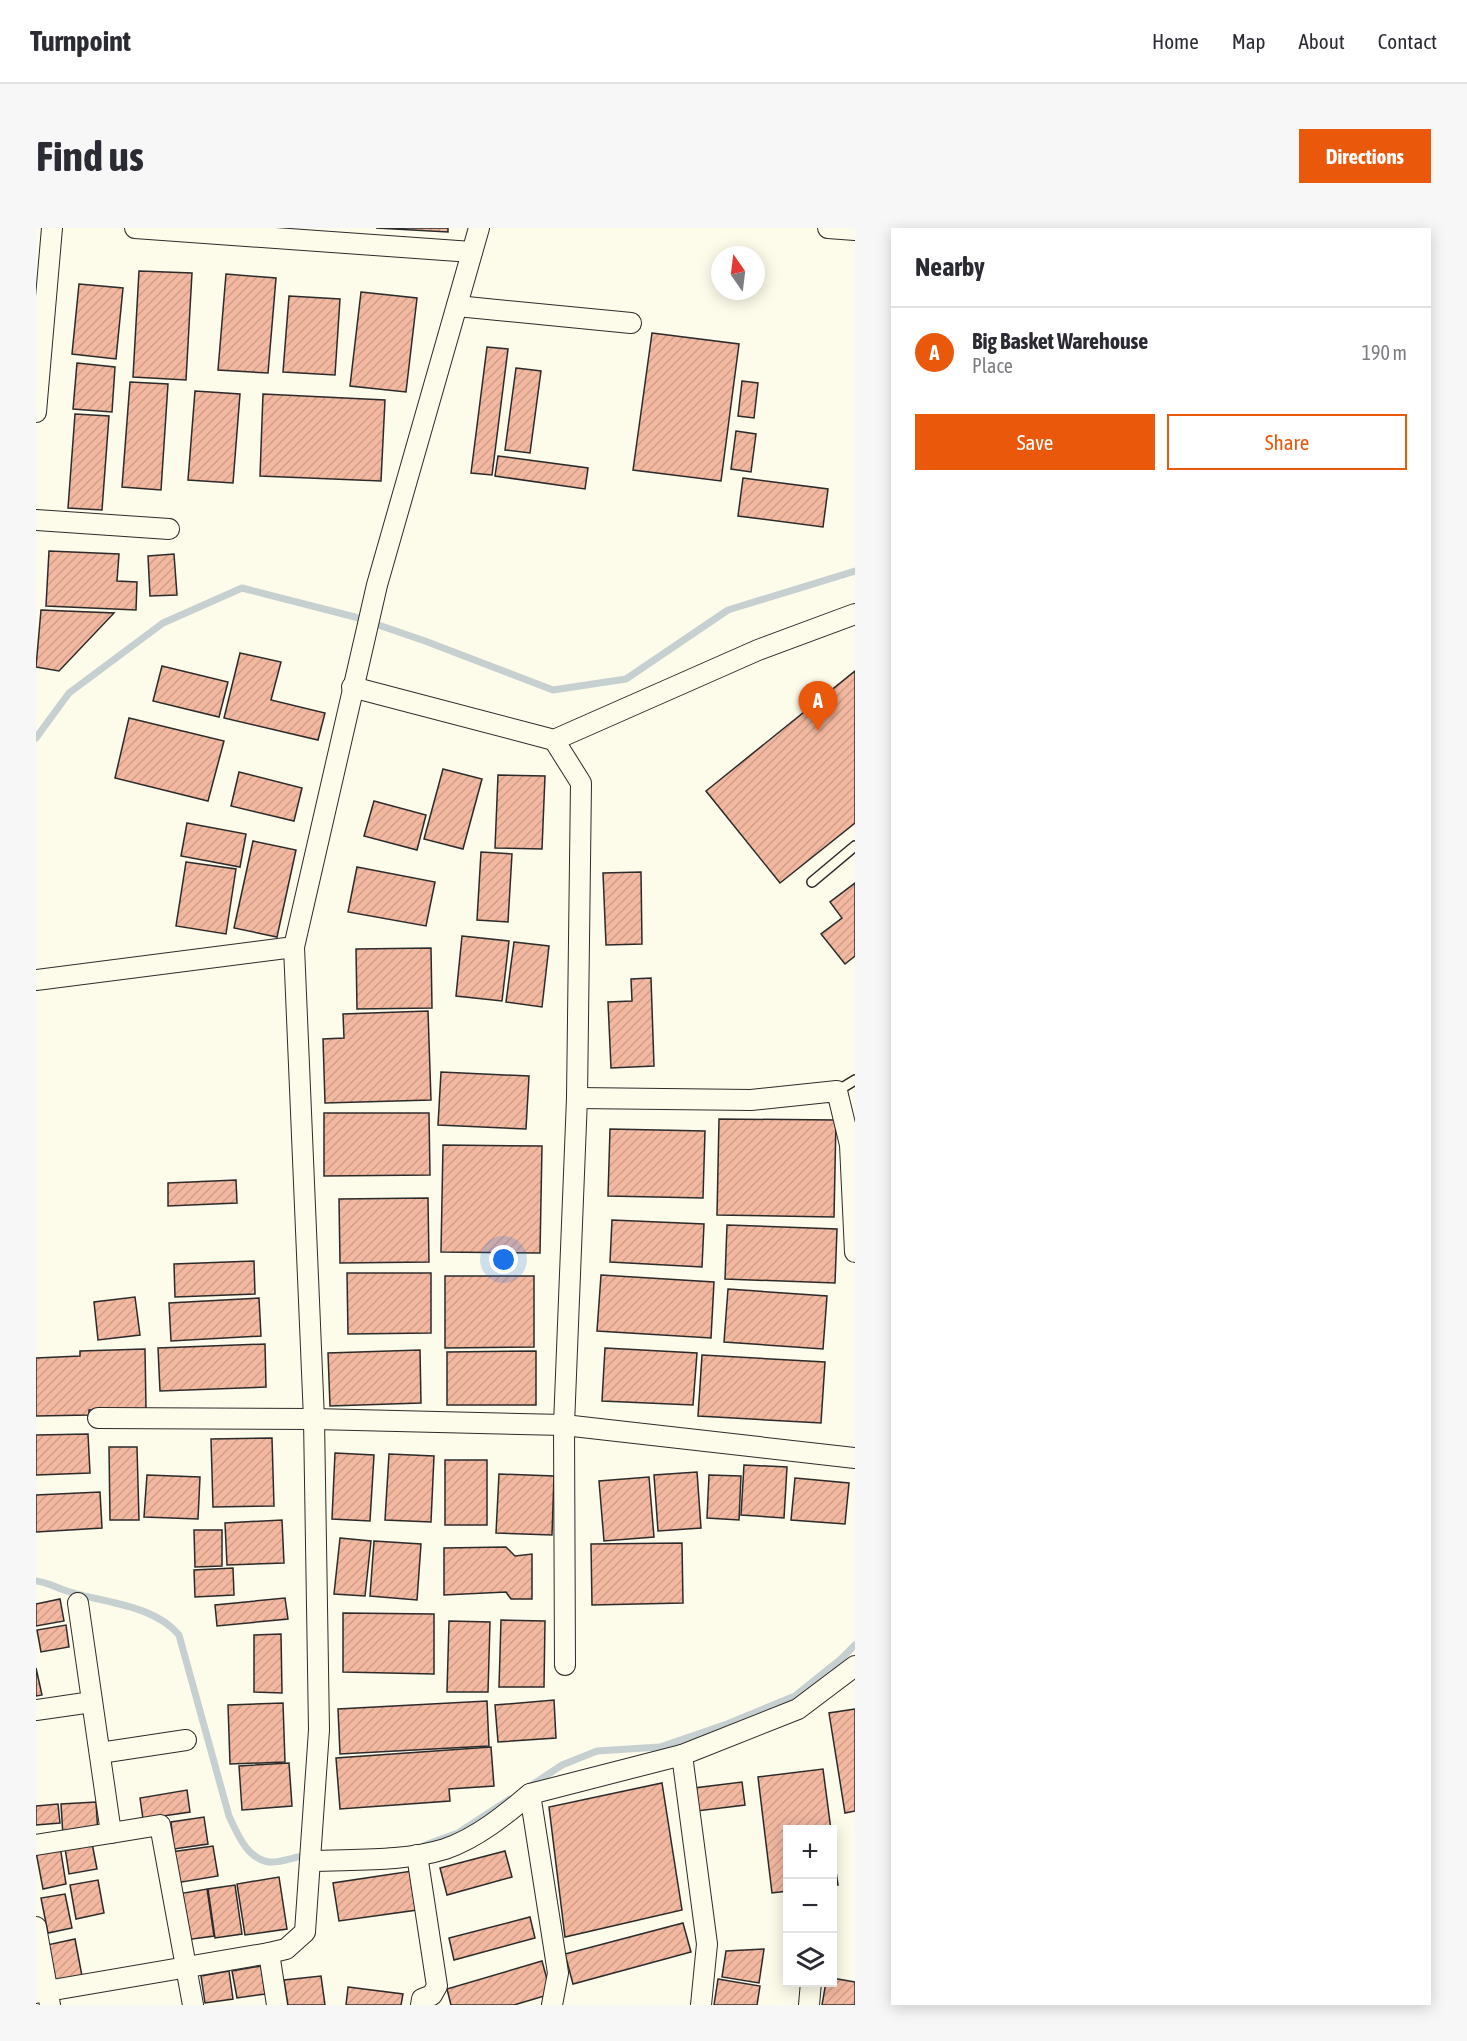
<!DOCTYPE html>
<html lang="en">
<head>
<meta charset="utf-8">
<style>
	body { margin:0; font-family:"Asap Condensed",sans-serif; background:#f7f7f7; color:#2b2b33 }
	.controls { position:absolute; right:18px; bottom:18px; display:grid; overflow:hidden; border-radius:0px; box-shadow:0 3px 15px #0003 }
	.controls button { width:54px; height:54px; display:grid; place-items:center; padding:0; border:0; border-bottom:2px solid #e1e1e2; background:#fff; color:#2b2b33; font:30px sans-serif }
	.compass { position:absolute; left:675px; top:18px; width:54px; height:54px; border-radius:50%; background:#fff; box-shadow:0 3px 15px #0003; rotate:346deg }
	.you { position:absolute; left:468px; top:1032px; width:21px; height:21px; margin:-15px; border:4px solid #fff; border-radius:50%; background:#1a73e8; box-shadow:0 0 0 9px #1a73e833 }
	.badge { display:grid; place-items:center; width:39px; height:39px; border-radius:50%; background:#ea580c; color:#fff; font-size:20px; font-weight:700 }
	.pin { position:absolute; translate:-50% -50px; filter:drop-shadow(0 2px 3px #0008) }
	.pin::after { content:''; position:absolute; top:32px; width:21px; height:18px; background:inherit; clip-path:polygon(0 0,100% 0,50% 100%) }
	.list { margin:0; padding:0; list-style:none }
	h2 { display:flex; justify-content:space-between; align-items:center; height:78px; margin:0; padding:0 24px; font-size:26px }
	h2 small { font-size:20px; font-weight:400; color:#7c7c81 }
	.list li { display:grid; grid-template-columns:39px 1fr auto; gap:18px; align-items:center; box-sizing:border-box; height:90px; padding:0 24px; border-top:2px solid #e1e1e2 }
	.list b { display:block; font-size:22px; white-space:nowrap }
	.list p { margin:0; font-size:20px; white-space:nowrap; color:#7c7c81 }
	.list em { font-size:20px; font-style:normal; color:#7c7c81 }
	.actions { display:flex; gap:12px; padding:18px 24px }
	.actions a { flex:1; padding:14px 0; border:2px solid #ea580c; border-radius:0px; text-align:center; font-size:21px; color:#ea580c }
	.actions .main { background:#ea580c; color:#fff }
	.icon { flex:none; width:33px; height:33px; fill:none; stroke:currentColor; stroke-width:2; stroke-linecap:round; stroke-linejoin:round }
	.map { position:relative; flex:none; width:819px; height:1777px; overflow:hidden; border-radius:0px }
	header { display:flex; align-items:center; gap:36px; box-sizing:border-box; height:84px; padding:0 30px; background:#fff; border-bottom:2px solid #e1e1e2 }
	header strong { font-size:28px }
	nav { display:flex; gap:33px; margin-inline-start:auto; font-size:21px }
	.intro { display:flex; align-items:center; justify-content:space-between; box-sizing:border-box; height:144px; padding:0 36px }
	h1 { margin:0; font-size:42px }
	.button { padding:15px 27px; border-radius:0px; background:#ea580c; color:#fff; font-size:21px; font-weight:700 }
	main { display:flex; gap:36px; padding:0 36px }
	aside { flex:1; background:#fff; border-radius:0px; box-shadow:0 3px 15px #0003 }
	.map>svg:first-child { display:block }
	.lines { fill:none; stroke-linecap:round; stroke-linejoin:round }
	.stream { stroke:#c7d0d0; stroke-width:7 }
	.building { fill:url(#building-hatch); stroke:#2b2b2b; stroke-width:1.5 }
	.service-casing { stroke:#2b2b2b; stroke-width:12 }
	.minor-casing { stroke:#2b2b2b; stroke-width:22 }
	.service { stroke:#fdfbea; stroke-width:9 }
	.minor { stroke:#fdfbea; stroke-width:20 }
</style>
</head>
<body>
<header>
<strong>Turnpoint</strong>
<nav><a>Home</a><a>Map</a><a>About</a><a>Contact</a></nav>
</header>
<div class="intro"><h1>Find us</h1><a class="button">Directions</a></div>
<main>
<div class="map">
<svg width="819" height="1777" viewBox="0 0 819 1777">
	<defs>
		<pattern id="building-hatch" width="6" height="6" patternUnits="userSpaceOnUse" patternTransform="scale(1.5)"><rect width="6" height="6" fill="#f2b8a0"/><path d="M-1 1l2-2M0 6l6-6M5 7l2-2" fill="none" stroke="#d09e8a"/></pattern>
	</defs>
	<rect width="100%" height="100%" fill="#fdfbea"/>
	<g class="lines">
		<g class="stream">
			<path d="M 0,510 L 33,465 L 127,395 L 206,360 L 319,389 L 389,413 L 517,462 L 590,451 L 692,382 L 819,343"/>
			<path d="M 0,1353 C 11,1354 21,1360 31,1363 C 67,1375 117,1376 143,1407 L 193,1588 C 201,1605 211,1631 233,1634 C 243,1635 256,1630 266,1628"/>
			<path d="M 493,1559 L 526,1537 L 561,1523 L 624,1519 L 691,1496 L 759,1468 L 805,1431 L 819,1417"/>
			<path d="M 389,1617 L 422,1605 L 474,1571"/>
		</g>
	</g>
	<g class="building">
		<path d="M 340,0 L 412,0 L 412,4 Z"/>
		<path d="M 103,43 L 156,45 L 150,152 L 97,149 Z"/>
		<path d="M 190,46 L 240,50 L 232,145 L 182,142 Z"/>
		<path d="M 43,56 L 87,60 L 80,131 L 36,126 Z"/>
		<path d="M 325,64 L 381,70 L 370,164 L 314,158 Z"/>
		<path d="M 253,68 L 304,71 L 299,147 L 247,144 Z"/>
		<path d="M 616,105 L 703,116 L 685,253 L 597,242 Z"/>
		<path d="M 451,119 L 472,121 L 456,247 L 435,245 Z"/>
		<path d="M 41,135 L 79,139 L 76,184 L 37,181 Z"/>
		<path d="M 480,140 L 505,143 L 494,225 L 469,222 Z"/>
		<path d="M 706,153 L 722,155 L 718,190 L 702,188 Z"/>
		<path d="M 94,154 L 132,156 L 125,262 L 86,259 Z"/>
		<path d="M 159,163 L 204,166 L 197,255 L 152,252 Z"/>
		<path d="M 227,166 L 349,172 L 345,253 L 224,248 Z"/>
		<path d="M 39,186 L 73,188 L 66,282 L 32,280 Z"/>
		<path d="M 700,203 L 720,206 L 715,244 L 695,241 Z"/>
		<path d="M 462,228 L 552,240 L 549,261 L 459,248 Z"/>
		<path d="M 707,250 L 792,261 L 787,299 L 702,288 Z"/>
		<path d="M 13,323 L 83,326 L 81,353 L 101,354 L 100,382 L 10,378 Z"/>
		<path d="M 138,326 L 141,367 L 114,368 L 112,328 Z"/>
		<path d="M 5,382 L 78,385 L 23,443 L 0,439 Z"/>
		<path d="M 204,425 L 245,434 L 235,472 L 289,485 L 282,512 L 188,490 Z"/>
		<path d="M 126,438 L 192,454 L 183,489 L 117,473 Z"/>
		<path d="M 819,443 L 819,595 L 744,655 L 670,563 Z"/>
		<path d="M 93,490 L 188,513 L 172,573 L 79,550 Z"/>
		<path d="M 407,541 L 446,551 L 427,621 L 388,611 Z"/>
		<path d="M 203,544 L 266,560 L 258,593 L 195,578 Z"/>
		<path d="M 462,547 L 509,548 L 506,621 L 459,620 Z"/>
		<path d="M 338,573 L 390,587 L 381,622 L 328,608 Z"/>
		<path d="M 151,595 L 210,606 L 204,639 L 145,628 Z"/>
		<path d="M 217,613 L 260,622 L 241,709 L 198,700 Z"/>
		<path d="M 445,624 L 476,626 L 472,694 L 441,692 Z"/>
		<path d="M 150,634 L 200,641 L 190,706 L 140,698 Z"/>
		<path d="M 321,639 L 399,654 L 390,698 L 312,684 Z"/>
		<path d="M 605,644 L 606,716 L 570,717 L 567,645 Z"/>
		<path d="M 819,655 L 819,728 L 809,736 L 785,706 L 806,690 L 794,674 Z"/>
		<path d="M 426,708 L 473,713 L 466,773 L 420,768 Z"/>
		<path d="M 478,714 L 513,718 L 506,779 L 470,774 Z"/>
		<path d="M 395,720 L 396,780 L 321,781 L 320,721 Z"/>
		<path d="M 615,750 L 618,838 L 575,840 L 572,774 L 596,773 L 595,751 Z"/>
		<path d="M 392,783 L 395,872 L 289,875 L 287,811 L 308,810 L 307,786 Z"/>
		<path d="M 405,844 L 493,848 L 490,901 L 402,897 Z"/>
		<path d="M 288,885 L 393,885 L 394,947 L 288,948 Z"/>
		<path d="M 683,891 L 800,892 L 798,989 L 681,987 Z"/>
		<path d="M 574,901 L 669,903 L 667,970 L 572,968 Z"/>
		<path d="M 407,917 L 506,918 L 504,1025 L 405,1024 Z"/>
		<path d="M 200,952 L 201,975 L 132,978 L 132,955 Z"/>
		<path d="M 392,970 L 393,1034 L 304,1035 L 303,971 Z"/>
		<path d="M 576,992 L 668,996 L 666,1039 L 574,1034 Z"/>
		<path d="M 691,997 L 801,1001 L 799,1055 L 689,1051 Z"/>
		<path d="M 218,1033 L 219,1066 L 139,1069 L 138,1036 Z"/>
		<path d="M 311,1045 L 395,1045 L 395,1105 L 312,1106 Z"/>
		<path d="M 565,1047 L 678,1054 L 675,1110 L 561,1103 Z"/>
		<path d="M 409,1048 L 498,1048 L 498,1119 L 409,1120 Z"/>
		<path d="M 692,1061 L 791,1068 L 787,1121 L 688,1114 Z"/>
		<path d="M 99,1069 L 104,1107 L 62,1112 L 58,1074 Z"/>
		<path d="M 223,1070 L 225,1108 L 135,1113 L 133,1075 Z"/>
		<path d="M 229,1116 L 230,1159 L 124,1163 L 122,1120 Z"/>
		<path d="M 569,1120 L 661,1125 L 657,1177 L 566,1173 Z"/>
		<path d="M 109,1121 L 110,1181 L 53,1182 L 53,1187 L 0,1188 L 0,1130 L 44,1128 L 44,1123 Z"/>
		<path d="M 384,1122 L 385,1175 L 294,1178 L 292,1125 Z"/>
		<path d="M 500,1123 L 500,1177 L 411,1177 L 411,1124 Z"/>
		<path d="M 666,1127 L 789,1134 L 785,1195 L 662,1188 Z"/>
		<path d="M 52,1206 L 54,1245 L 0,1247 L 0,1207 Z"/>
		<path d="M 236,1210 L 238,1278 L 177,1279 L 175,1211 Z"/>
		<path d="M 73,1219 L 101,1219 L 103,1292 L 74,1292 Z"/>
		<path d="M 299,1225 L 338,1227 L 334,1293 L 296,1291 Z"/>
		<path d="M 353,1226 L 398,1228 L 395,1294 L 349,1292 Z"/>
		<rect x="409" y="1232" width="42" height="65"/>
		<path d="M 708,1237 L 751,1239 L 748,1290 L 705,1287 Z"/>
		<path d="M 661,1244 L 665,1300 L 622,1303 L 618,1247 Z"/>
		<path d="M 463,1246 L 518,1248 L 516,1307 L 460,1305 Z"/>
		<path d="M 111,1247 L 164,1249 L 162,1291 L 108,1289 Z"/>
		<path d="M 673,1247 L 705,1248 L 703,1292 L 671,1290 Z"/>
		<path d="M 613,1249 L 618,1309 L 568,1313 L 563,1253 Z"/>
		<path d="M 759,1250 L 813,1255 L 809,1296 L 755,1292 Z"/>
		<path d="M 64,1264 L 66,1300 L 0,1304 L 0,1267 Z"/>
		<path d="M 246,1292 L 248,1335 L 191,1337 L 189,1295 Z"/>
		<path d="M 158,1302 L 186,1302 L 186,1338 L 159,1339 Z"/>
		<path d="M 304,1310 L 335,1313 L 329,1368 L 298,1366 Z"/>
		<path d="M 338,1313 L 385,1316 L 381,1372 L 334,1368 Z"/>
		<path d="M 646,1315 L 647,1375 L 556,1377 L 555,1316 Z"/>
		<path d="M 470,1319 L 479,1328 L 496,1326 L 496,1371 L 475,1371 L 470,1364 L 408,1367 L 408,1320 Z"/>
		<path d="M 197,1340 L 198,1367 L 159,1369 L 158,1342 Z"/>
		<path d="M 249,1370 L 252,1391 L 181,1398 L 179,1377 Z"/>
		<path d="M 24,1371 L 28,1393 L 0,1398 L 0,1376 Z"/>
		<path d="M 307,1385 L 398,1386 L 398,1446 L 307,1444 Z"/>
		<path d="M 465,1392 L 509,1393 L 508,1459 L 463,1459 Z"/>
		<path d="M 413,1393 L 454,1394 L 452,1464 L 411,1464 Z"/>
		<path d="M 30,1397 L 33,1419 L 5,1424 L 1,1402 Z"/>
		<path d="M 245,1406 L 246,1465 L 218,1464 L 218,1407 Z"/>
		<path d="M 0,1440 L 6,1467 L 0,1468 Z"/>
		<path d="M 518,1472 L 520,1510 L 462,1514 L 459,1477 Z"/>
		<path d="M 451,1473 L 453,1518 L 304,1526 L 302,1481 Z"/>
		<path d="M 247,1475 L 249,1534 L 194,1536 L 192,1477 Z"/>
		<path d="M 819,1481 L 819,1583 L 809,1585 L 793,1485 Z"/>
		<path d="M 455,1519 L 458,1558 L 413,1561 L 414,1573 L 304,1581 L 300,1530 Z"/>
		<path d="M 253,1535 L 256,1578 L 206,1582 L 203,1538 Z"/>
		<path d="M 787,1541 L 795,1602 L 752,1602 L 752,1663 L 736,1665 L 722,1549 Z"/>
		<path d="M 706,1554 L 709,1577 L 661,1583 L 658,1560 Z"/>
		<path d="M 626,1555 L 646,1682 L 529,1709 L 513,1579 Z"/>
		<path d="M 151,1562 L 154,1584 L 107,1591 L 104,1570 Z"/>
		<path d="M 60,1574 L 62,1606 L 27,1608 L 25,1576 Z"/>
		<path d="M 22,1576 L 24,1595 L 0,1597 L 0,1578 Z"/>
		<path d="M 168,1589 L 172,1616 L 138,1621 L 135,1594 Z"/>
		<path d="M 56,1615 L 61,1641 L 33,1646 L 29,1620 Z"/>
		<path d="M 796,1615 L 802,1657 L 796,1657 Z"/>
		<path d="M 24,1618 L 30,1656 L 7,1661 L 0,1624 Z"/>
		<path d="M 177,1618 L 182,1648 L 140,1655 L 135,1624 Z"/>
		<path d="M 469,1623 L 476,1649 L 411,1667 L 404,1640 Z"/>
		<path d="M 376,1643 L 381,1682 L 303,1693 L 297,1655 Z"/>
		<path d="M 243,1649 L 251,1701 L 209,1707 L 201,1656 Z"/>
		<path d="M 62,1652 L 68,1685 L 40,1691 L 34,1657 Z"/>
		<path d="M 199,1657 L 206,1706 L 179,1710 L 172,1661 Z"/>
		<path d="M 171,1661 L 178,1708 L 149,1712 L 142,1666 Z"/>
		<path d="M 29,1666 L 36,1700 L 12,1705 L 5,1670 Z"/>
		<path d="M 494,1689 L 499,1710 L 418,1732 L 413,1710 Z"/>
		<path d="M 647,1695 L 655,1724 L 537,1756 L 529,1726 Z"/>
		<path d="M 39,1711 L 46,1748 L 17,1753 L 11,1717 Z"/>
		<path d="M 728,1721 L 723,1755 L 686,1749 L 690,1723 Z"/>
		<path d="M 506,1733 L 515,1766 L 478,1777 L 415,1777 L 411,1761 Z"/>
		<path d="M 225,1738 L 229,1766 L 201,1770 L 196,1743 Z"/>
		<path d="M 193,1743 L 197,1771 L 169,1775 L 165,1748 Z"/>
		<path d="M 285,1748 L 289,1777 L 252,1777 L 248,1752 Z"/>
		<path d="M 796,1750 L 819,1754 L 819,1777 L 786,1777 L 790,1754 L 796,1754 Z"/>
		<path d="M 682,1751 L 724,1758 L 721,1777 L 678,1777 Z"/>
		<path d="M 312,1759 L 367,1766 L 365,1777 L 310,1777 Z"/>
	</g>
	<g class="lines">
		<g class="service-casing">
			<g id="service">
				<path d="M 776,654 L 819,618"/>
				<path d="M 801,863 L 819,852"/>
			</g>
		</g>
		<g class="minor-casing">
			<g id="minor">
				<path d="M 99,0 L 436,24"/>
				<path d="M 792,0 L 819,2"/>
				<path d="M 421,78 L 595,95"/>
				<path d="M 0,184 L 16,0"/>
				<path d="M 0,292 L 133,301"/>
				<path d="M 316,459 L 518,512 L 722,422 L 819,386"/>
				<path d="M 518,512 L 545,555 L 541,870 L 528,1197 L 529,1437"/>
				<path d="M 0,752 L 258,719"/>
				<path d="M 541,870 L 715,872 L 801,863 L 814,917 L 819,1024"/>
				<path d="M 62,1190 L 278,1191 L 528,1197 L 819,1230"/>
				<path d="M 42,1375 L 75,1605 L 124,1597 L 157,1777"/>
				<path d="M 0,1482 L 56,1474"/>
				<path d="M 64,1525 L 150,1512"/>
				<path d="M 646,1527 L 671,1716 L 665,1777"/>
				<path d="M 0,1617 L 75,1605"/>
				<path d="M 381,1627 L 401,1758 L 396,1767 L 386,1771 L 385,1777"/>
				<path d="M 275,1633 C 319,1631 367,1634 409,1621 C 441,1610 469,1587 494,1566"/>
				<path d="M 0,1699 L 14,1777"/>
				<path d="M 233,1725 L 241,1777"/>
				<path d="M 0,1765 L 233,1725 L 250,1721 L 269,1704 L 283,1502 L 278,1191 L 258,719 L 341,357 L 443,0"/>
				<path d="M 516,1777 L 522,1745 L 494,1566 L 646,1527 L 762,1481 L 819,1438"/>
				<path d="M 773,1777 L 775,1754"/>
			</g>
		</g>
		<use href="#service" class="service"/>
		<use href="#minor" class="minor"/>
	</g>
</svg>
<div class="controls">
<button>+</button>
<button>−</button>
<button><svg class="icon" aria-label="layers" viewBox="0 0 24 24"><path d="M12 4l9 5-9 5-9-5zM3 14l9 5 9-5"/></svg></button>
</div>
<svg class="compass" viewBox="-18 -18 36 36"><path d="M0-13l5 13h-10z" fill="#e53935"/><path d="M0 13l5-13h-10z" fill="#7c7c81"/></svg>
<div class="you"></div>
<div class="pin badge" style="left:782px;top:503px">A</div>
</div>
<aside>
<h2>Nearby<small></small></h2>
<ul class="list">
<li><span class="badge">A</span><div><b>Big Basket Warehouse</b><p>Place</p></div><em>190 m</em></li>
</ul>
<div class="actions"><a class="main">Save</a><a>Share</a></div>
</aside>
</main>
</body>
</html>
